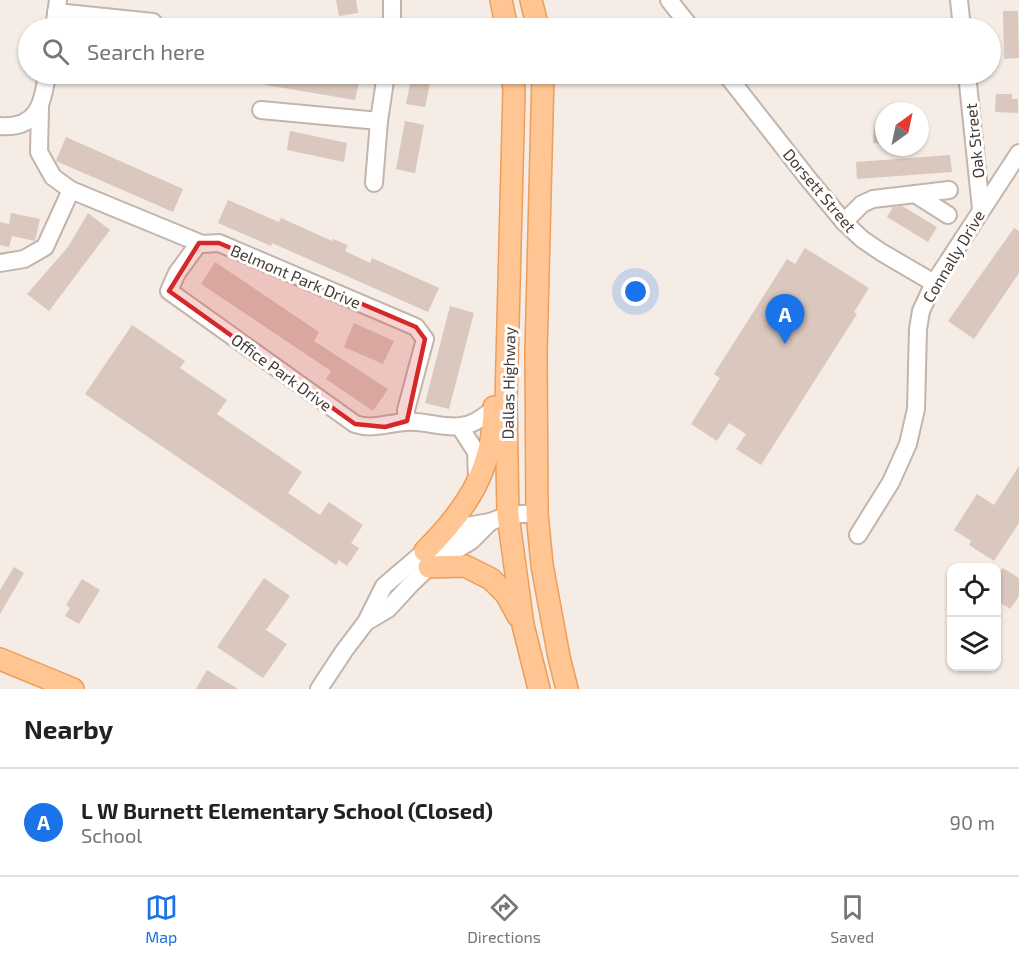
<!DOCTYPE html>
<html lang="en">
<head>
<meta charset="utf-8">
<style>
	body { margin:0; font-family:"Exo 2",sans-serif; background:#f6f6f6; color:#222 }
	.controls { position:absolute; right:18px; bottom:18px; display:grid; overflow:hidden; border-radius:12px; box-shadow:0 2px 4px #0004 }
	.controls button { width:54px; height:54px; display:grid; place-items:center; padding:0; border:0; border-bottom:2px solid #e0e0e0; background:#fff; color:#222; font:30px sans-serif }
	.compass { position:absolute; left:875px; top:102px; width:54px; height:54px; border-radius:50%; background:#fff; box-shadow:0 2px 4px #0004; rotate:33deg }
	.you { position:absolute; left:636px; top:292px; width:21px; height:21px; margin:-15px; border:4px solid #fff; border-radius:50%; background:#1a73e8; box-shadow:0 0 0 9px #1a73e833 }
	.badge { display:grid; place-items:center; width:39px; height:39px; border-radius:50%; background:#1a73e8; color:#fff; font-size:20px; font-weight:700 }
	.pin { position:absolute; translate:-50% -50px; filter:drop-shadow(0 2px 3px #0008) }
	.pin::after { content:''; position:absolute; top:32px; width:21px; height:18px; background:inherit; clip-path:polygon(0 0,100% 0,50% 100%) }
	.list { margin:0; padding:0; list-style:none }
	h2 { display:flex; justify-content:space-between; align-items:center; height:78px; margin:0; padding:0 24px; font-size:26px }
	h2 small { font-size:20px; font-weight:400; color:#767676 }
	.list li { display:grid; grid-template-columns:39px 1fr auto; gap:18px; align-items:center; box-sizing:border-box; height:108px; padding:0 24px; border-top:2px solid #e0e0e0 }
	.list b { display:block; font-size:22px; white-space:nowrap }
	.list p { margin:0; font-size:20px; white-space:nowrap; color:#767676 }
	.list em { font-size:20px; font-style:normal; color:#767676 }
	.icon { flex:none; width:33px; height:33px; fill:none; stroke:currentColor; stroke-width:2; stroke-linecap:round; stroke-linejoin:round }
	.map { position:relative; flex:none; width:1019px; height:689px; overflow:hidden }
	.search { position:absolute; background:#fff; box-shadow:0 2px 4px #0004; left:18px; right:18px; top:18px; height:66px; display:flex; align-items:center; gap:15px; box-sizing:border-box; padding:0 21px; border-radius:33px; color:#767676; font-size:22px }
	.sheet { height:186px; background:#fff }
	nav { display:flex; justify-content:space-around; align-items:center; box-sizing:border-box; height:84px; border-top:2px solid #e0e0e0; background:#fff; font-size:16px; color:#767676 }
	nav a { display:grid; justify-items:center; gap:3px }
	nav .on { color:#1a73e8 }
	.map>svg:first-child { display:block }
	.building { fill:#dac7bd }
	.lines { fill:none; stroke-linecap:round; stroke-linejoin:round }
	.minor-casing { stroke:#c4b4aa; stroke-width:20 }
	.major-casing { stroke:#ef9d59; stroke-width:24 }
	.minor { stroke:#fff; stroke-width:16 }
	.major { stroke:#ffc693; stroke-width:21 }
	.marked { fill:#d62828; fill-opacity:0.2; stroke:#d62828; stroke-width:4.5; stroke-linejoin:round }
	.labels { text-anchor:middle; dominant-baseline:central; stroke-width:6; stroke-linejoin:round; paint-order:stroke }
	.street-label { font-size:16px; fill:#473b34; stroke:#fff }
</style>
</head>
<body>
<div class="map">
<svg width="1019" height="689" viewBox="0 0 1019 689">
	<rect width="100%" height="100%" fill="#f4ece5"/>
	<g class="building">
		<path d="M 336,0 L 356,0 L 358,13 L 339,16 Z"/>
		<path d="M 1003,11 L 1018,11 L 1019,58 L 1004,59 Z"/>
		<path d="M 268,74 L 323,74 L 340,76 L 341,74 L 361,74 L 355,100 L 266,85 Z"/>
		<path d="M 412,74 L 432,74 L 425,107 L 406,104 Z"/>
		<path d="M 996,94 L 1012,94 L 1012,99 L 1018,99 L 1018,113 L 995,112 Z"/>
		<path d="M 405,121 L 424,125 L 415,173 L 396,169 Z"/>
		<path d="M 874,129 L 884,129 L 884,144 L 873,143 Z"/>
		<path d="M 290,131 L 347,143 L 344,162 L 287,150 Z"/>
		<path d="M 66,137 L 183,189 L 173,212 L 56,161 Z"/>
		<path d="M 950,155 L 952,172 L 857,179 L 856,162 Z"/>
		<path d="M 228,200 L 279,222 L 281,218 L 332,241 L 333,239 L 348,245 L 345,251 L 370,263 L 372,258 L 439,288 L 428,312 L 272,243 L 271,246 L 218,223 Z"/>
		<path d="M 902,206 L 937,227 L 928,242 L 887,217 L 893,207 Z"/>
		<path d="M 11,213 L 40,219 L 35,241 L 12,236 L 9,247 L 0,245 L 0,222 L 9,224 Z"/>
		<path d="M 88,213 L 110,230 L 49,311 L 27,294 L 68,247 Z"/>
		<path d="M 1014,228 L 1019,231 L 1019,273 L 974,339 L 948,321 Z"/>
		<path d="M 805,248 L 869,288 L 854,312 L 857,314 L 761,465 L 736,449 L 746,434 L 729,423 L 717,441 L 691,424 L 720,378 L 714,374 L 787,259 L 795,264 Z"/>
		<path d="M 215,262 L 319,332 L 314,341 L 388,389 L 373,411 L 326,379 L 331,371 L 201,284 Z"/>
		<path d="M 450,306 L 474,313 L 449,409 L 425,403 Z"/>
		<path d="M 354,323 L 394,341 L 383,364 L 344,347 Z"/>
		<path d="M 132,325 L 185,361 L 180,368 L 227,400 L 217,414 L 302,472 L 288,493 L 320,515 L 329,502 L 363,525 L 351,543 L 359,548 L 347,566 L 339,560 L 336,565 L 85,394 Z"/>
		<path d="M 1019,466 L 1019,523 L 994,561 L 969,545 L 971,541 L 954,530 L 977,494 L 994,505 Z"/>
		<path d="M 14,567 L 24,573 L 0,614 L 0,590 Z"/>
		<path d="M 1003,568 L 1019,578 L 1019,596 L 1010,609 L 996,600 L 996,577 Z"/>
		<path d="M 264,578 L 290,596 L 266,630 L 287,644 L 263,678 L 217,647 Z"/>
		<path d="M 82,579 L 100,590 L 79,624 L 65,616 L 70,608 L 66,605 Z"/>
		<path d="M 207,670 L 238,689 L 196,689 Z"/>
	</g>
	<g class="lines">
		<g class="minor-casing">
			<g id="minor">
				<path d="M 669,0 L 691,28"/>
				<path d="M 959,0 L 962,28"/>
				<path d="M 56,12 L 153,22"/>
				<path d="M 54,28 L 58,0"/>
				<path d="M 392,28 L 392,0"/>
				<path d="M 726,74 L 810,181 L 844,222 L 862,239 L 881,252 L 934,283"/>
				<path d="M 967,74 L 981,209"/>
				<path d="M 40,108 L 39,152 L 53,177 L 71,190 L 202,244 L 219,243 L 416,327 L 425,339 L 406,410 L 407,421"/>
				<path d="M 261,110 L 379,121"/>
				<path d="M 0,126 C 37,129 43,104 47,74"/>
				<path d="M 374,183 L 379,121 L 386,74"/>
				<path d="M 915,194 L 948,215"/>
				<path d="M 844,222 L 862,204 L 873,199 L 949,190"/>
				<path d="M 199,243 L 177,273 L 169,291 L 355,424 C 373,430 388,423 406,422 C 424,420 443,429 461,426 C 474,425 484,416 494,409"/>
				<path d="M 0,263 L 24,259 L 45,247 L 71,190"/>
				<path d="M 460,427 L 476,452 L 477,478"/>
				<path d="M 858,535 L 891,482 L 908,444 L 916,409 L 918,329 L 921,311 L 934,283 L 1019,153"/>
				<path d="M 366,622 L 388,609 L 411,584 L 429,567 L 471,541 L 490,522"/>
				<path d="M 319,689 L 344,651 L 366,622 L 384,586 L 425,551 L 466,526 L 490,522 L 508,515 L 537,513"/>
			</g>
		</g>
		<g class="major-casing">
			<g id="major">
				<path d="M 501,0 L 507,28"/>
				<path d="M 531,0 L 538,28"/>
				<path d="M 512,74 L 514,90 L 506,401 L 508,515 L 523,625 L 539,689"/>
				<path d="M 543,74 L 536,353 L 537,513 L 542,565 L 559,657 L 567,689"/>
				<path d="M 425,551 C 467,509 494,468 494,407"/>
				<path d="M 429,567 L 465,566 L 491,579 L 506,594 L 518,616"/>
				<path d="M 0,659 L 73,689"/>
			</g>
		</g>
		<use href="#minor" class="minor"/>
		<use href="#major" class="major"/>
	</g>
	<path class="marked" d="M 199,243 L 219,243 L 416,327 L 425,339 L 407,421 L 385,427 L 355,424 L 169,291 Z"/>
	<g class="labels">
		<g class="street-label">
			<text transform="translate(974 141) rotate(-96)">Oak Street</text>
			<text transform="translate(820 190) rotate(50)">Dorsett Street</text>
			<text transform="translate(953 256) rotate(-59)">Connally Drive</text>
			<text transform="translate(296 276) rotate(23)">Belmont Park Drive</text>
			<text transform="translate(282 372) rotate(36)">Office Park Drive</text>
			<text transform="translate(508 383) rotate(-89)">Dallas Highway</text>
		</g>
	</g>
</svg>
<div class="controls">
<button><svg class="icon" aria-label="locate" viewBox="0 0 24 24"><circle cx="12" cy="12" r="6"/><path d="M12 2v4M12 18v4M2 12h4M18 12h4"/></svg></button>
<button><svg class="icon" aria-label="layers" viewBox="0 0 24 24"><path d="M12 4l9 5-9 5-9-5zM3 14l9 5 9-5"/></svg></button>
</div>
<svg class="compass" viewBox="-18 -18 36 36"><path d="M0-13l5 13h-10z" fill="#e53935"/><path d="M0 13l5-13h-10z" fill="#767676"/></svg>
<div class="you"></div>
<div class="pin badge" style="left:785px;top:344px">A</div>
<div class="search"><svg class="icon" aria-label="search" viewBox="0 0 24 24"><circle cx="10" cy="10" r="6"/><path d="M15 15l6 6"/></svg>Search here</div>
</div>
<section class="sheet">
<h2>Nearby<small></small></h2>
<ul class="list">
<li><span class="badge">A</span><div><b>L W Burnett Elementary School (Closed)</b><p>School</p></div><em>90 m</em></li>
</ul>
</section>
<nav>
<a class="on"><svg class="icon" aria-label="map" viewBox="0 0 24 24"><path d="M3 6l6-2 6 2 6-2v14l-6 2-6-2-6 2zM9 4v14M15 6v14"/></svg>Map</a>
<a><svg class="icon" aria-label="directions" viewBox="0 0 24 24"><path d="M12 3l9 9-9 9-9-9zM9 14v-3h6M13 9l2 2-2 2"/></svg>Directions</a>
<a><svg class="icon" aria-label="saved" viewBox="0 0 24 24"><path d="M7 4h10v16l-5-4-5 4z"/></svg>Saved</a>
</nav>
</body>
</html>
